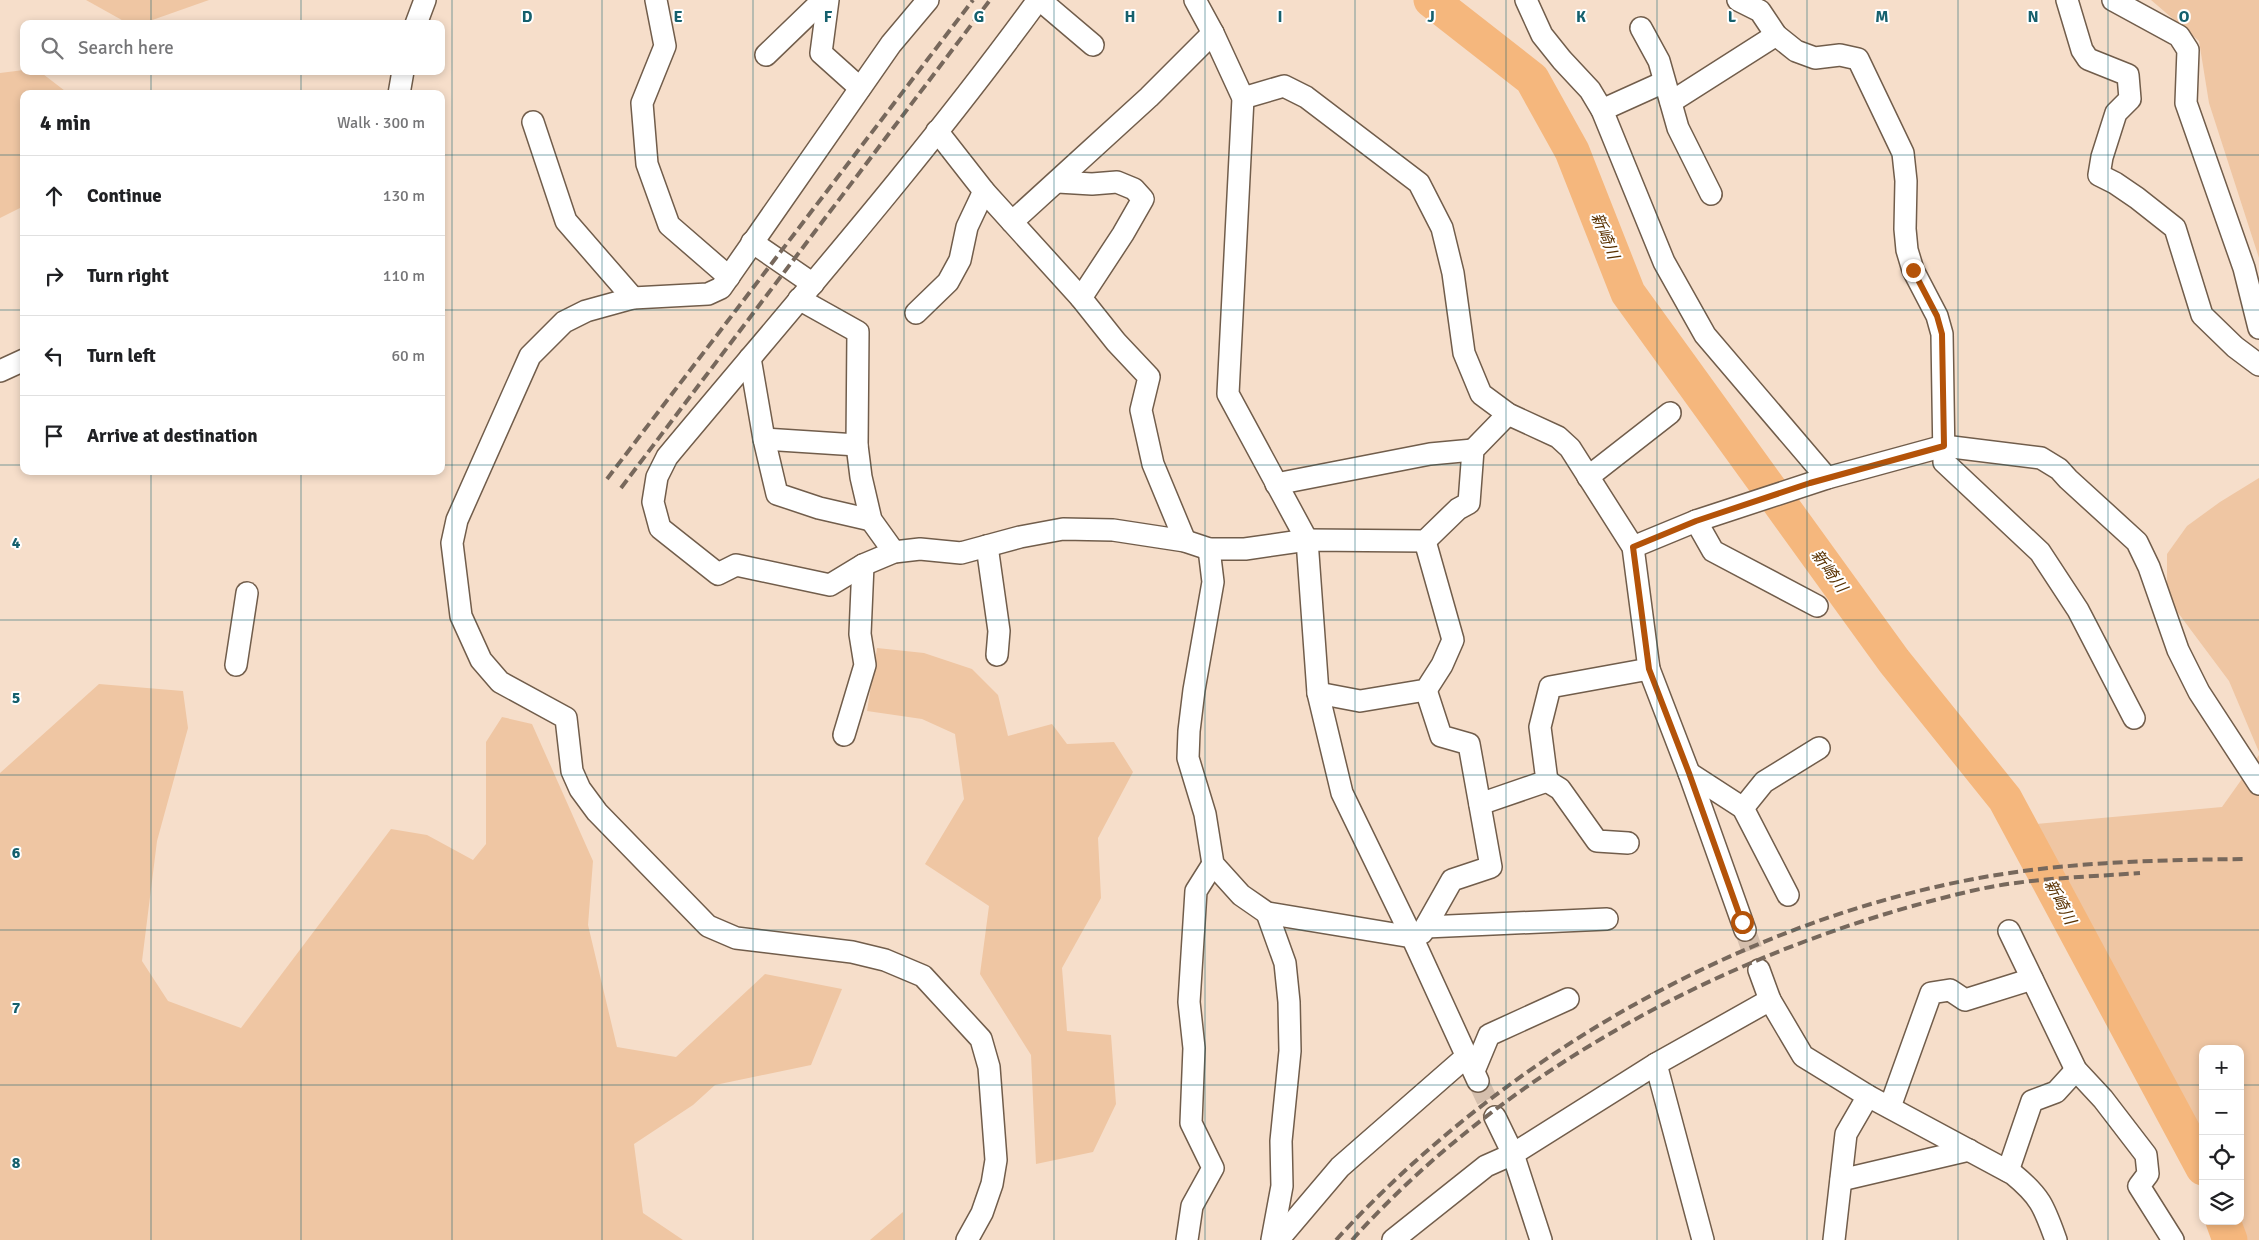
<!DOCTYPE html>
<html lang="en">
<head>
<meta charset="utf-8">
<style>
	body { margin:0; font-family:Signika,"Noto Sans JP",sans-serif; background:#f2f2f2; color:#202124 }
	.controls { position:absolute; right:15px; bottom:15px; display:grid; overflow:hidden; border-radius:10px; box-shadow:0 2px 8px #0003 }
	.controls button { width:45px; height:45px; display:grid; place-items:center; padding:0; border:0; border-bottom:1px solid #e0e0e0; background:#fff; color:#202124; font:25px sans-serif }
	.stop { position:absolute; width:15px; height:15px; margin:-11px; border:4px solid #b45309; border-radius:50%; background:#fff }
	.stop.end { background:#b45309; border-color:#fff; box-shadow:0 1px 5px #0008 }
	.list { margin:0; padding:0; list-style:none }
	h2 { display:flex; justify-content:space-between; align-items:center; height:65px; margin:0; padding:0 20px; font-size:21px }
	h2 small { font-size:16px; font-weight:400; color:#757577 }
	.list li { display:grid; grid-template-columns:32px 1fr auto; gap:15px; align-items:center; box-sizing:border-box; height:80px; padding:0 20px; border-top:1px solid #e0e0e0 }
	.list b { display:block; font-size:19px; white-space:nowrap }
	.list em { font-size:16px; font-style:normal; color:#757577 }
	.icon { flex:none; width:28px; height:28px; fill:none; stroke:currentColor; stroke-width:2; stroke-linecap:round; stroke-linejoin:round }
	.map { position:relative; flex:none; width:2259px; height:1240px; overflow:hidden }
	.search { position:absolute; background:#fff; box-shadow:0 2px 8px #0003; left:20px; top:20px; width:425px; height:55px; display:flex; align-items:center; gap:12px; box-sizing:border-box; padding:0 18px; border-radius:10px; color:#757577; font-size:19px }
	.panel { position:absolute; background:#fff; box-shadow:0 2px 8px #0003; left:20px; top:90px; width:425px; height:385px; border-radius:10px }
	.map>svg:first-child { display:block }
	.green { fill:#efc6a3 }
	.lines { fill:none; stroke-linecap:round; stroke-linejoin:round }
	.river { stroke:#f5b77d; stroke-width:35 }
	.minor-tunnel { stroke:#d5bfad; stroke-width:21; stroke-dasharray:21 11; stroke-linecap:butt }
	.minor-casing { stroke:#715d4b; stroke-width:24 }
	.minor { stroke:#fff; stroke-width:21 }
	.rail { stroke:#77685c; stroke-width:4; stroke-dasharray:10 5; stroke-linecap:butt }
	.route { stroke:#b45309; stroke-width:6 }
	.grid { fill:none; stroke:#15606d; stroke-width:1; stroke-opacity:0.55 }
	.labels { text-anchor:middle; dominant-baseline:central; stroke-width:4; stroke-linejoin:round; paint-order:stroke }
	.water-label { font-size:16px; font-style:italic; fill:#5a3202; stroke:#fff }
	.grid-label { font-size:16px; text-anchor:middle; font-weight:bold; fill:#15606d; stroke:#fff; stroke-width:4; stroke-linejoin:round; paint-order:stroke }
</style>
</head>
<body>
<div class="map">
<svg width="2259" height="1240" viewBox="0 0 2259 1240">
	<rect width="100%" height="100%" fill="#f6deca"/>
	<g class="green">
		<path d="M 86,0 L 209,0 L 141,24 L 129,24 Z"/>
		<path d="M 2151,0 L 2259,0 L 2259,258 L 2209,103 L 2199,41 Z"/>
		<path d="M 24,70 L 39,71 L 69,94 L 24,94 L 24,206 L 0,218 L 0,73 Z"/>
		<path d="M 2259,478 L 2259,752 L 2229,681 L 2167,598 L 2167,554 L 2187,526 L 2220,502 Z"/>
		<path d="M 877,648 L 924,653 L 972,669 L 998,695 L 1008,736 L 1052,724 L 1067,744 L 1114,742 L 1133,772 L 1098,838 L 1101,898 L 1062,968 L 1067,1031 L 1111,1035 L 1116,1104 L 1093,1152 L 1036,1164 L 1031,1055 L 980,974 L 989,906 L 925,864 L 964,799 L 955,734 L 922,719 L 867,711 Z"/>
		<path d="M 99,684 L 183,691 L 188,728 L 157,841 L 142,961 L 168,1001 L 241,1028 L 391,829 L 427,835 L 473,860 L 486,844 L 486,742 L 502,717 L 532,724 L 593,861 L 588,925 L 617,1047 L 676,1057 L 765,974 L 842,989 L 811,1065 L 715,1085 L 693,1105 L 634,1144 L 643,1213 L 683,1240 L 0,1240 L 0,773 Z"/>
		<path d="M 2259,755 L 2259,1240 L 2247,1240 L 2240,1221 L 2240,1049 L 2203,1049 L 2203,1142 L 2036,824 L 2222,807 Z"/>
		<path d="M 903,1212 L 903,1240 L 870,1240 Z"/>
	</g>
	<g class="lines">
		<g class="river">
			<path d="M 1431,0 L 1532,79 L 1572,151 L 1628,293 L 1894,661 L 2005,799 L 2203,1168"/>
			<path d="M 2223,1221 L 2230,1240"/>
		</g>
		<g class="minor-tunnel">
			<path d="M 1745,930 L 1759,970"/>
			<path d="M 1478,1081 L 1495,1117"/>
		</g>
		<g class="minor-casing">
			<g id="minor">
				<path d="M 656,0 L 665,46 L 642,103 L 647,164 L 669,225 L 729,277"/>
				<path d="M 828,0 L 821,53 L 860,88"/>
				<path d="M 928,0 L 891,44 L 721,288 L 708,294 L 633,298 L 586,311 L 564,322 L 530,356 L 457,520 L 452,543 L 461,616 L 481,660 L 500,682 L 566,718 L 572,771 L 580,789 L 597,812 L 708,926 L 736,938 L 852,952 L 885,960 L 923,976 L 981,1039 L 989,1067 L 996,1160 L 992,1184 L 982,1213 L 967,1240"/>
				<path d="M 1038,0 C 923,158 793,306 667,457 L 657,477 L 653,502 L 660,528 L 718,574 L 736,565 L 830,585 L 863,565 L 894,552 L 920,549 L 961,553 L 1020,537 L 1063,529 L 1113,530 L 1185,541 L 1209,549 L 1245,549 L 1307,540 L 1425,541 L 1458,509 L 1469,503 L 1473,450 L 1508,414"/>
				<path d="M 1040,0 L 1093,45"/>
				<path d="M 1195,0 L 1213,33 L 1243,98 L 1228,394 L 1307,540 L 1318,693 L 1342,793 L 1412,937 L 1478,1081"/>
				<path d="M 1526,0 L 1542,35 L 1562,60 L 1590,90 L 1602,110 L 1664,262 L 1705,335 L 1827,478"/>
				<path d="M 1738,0 L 1760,11 L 1776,35 L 1796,51 L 1815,58 L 1840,55 L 1858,59 L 1903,153 L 1906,181 L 1905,229 L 1907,250 L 1913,270 L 1937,316 L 1942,334 L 1944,462 L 2040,552 L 2078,610 L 2134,718"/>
				<path d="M 2067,0 L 2082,50 L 2088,59 L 2128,75 L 2130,99 L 2116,113 L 2102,157 L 2099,175 L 2115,183 L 2137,198 L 2175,228 L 2202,315 L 2235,347 L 2259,365"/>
				<path d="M 2113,0 L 2179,36 L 2188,50 L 2186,103 L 2244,268 L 2259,328"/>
				<path d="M 416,24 L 425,0"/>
				<path d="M 1641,28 L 1659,61 L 1678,128 L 1711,194"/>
				<path d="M 766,55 L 823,0"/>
				<path d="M 399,94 L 403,71"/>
				<path d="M 1243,98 L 1284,86 L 1306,97 L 1419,183 L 1442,228 L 1453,273 L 1464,353 L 1481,394 L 1508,414 L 1558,437 L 1570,448 L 1633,547 L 1649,669 L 1689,773 L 1745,930"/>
				<path d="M 1671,102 L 1776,35"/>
				<path d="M 1602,110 L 1664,82"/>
				<path d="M 533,122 L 566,221 L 633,298"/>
				<path d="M 937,131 L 984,191 L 1081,298 L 1116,342 L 1149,377 L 1141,410 L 1153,464 L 1185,541"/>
				<path d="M 1058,182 L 1092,184 L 1117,182 L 1134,189 L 1143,199 L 1123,234 L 1081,298"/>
				<path d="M 1012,222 L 1149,97 L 1213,33"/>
				<path d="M 752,242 L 813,284"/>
				<path d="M 799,299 L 858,332 L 857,445 L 861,477 L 871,520 L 894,552"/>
				<path d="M 916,313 L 948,282 L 960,260 L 967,227 L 984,191"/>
				<path d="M 750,358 L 764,439 L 777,494 L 819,508 L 871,520"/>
				<path d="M 0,371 L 24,360"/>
				<path d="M 764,439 L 857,445"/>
				<path d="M 1588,477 L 1670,413"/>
				<path d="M 1276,484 L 1430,454 L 1473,450"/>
				<path d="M 1696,521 L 1713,551 L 1817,606"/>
				<path d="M 987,546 L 999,631 L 997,655"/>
				<path d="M 1633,547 L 1696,521 L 1827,478 L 1944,446 L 2041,458 L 2059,469 L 2068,479 L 2137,542 L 2149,567 L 2178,650 L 2199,692 L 2259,784"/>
				<path d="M 1209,549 L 1213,582 L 1194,690 L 1189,731 L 1188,758 L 1205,814 L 1213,864 L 1241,895 L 1267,913 L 1412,937 L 1422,933 L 1452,880 L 1491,867 L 1469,744 L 1441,736 L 1426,690"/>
				<path d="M 236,665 L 247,593"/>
				<path d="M 1318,693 L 1360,701 L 1426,690 L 1442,665 L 1453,640 L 1425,541"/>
				<path d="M 844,735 L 865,665 L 860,634 L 863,565"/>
				<path d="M 1689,773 L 1743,808 L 1788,895"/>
				<path d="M 1547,781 L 1560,789 L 1597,841 L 1628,843"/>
				<path d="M 1480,804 L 1547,781 L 1540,727 L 1550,687 L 1649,669"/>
				<path d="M 1743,808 L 1764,782 L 1819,748"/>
				<path d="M 1267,913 L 1285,963 L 1289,1002 L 1290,1051 L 1281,1141 L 1282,1186 L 1272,1240"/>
				<path d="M 1426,927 L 1607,919"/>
				<path d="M 2009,931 L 2076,1070 L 2103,1099 L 2146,1155 L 2148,1174 L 2139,1186 L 2173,1240"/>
				<path d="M 1759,970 L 1770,1000 L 1803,1056 L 1868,1096 L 2013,1174 C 2041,1197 2044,1207 2056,1240"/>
				<path d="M 1656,1064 L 1703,1240"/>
				<path d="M 1474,1071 L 1489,1035 L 1568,999"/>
				<path d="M 1890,1107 L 1931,993 L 1950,990 L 1965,1000 L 2032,979"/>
				<path d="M 1495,1117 L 1513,1154 L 1541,1240"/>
				<path d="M 2008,1171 L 2032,1101 L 2056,1092 L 2076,1070"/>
				<path d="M 1841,1180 L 1969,1150"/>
				<path d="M 1187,1240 L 1192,1206 L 1213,1168 L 1191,1123 L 1194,1048 L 1189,1002 L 1196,891 L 1213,864"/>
				<path d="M 1278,1240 L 1340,1167 L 1467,1056"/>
				<path d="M 1393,1240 L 1486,1166 L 1513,1154 L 1656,1064 L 1770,1000"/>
				<path d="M 1834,1240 L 1846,1134 L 1868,1096"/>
			</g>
		</g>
		<use href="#minor" class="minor"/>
		<g class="rail">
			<path d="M 607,479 L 973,0"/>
			<path d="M 621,488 L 990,0"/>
			<path d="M 1336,1240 C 1501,1059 1738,922 1979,878 C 2067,862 2155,860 2244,859"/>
			<path d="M 1352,1240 C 1512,1062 1748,941 1980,889 C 2032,878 2087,877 2140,873"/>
		</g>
	</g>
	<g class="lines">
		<path class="route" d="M 1742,922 L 1689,773 L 1649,669 L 1633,547 L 1696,521 L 1810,483 L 1944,446 L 1942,334 L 1937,316 L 1913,270"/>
	</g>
	<path class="grid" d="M 151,0 L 151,24M 301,0 L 301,24M 452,0 L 452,1240M 602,0 L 602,1240M 753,0 L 753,1240M 904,0 L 904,1240M 1054,0 L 1054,1240M 1205,0 L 1205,1240M 1355,0 L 1355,1240M 1506,0 L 1506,1240M 1657,0 L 1657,1240M 1807,0 L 1807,1240M 1958,0 L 1958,1240M 2108,0 L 2108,1240M 151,71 L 151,94M 301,71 L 301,94M 0,155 L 24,155M 441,155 L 2259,155M 0,310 L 24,310M 441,310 L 2259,310M 0,465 L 24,465M 441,465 L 2259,465M 151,471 L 151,1240M 301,471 L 301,1240M 0,620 L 2259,620M 0,775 L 2259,775M 0,930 L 2259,930M 0,1085 L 2203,1085M 2240,1085 L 2259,1085"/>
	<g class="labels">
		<g class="water-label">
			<text transform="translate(1605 236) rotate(68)">新崎川</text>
			<text transform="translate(1829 571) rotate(54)">新崎川</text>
			<text transform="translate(2060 902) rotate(62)">新崎川</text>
		</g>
	</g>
	<g class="grid-label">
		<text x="527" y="22">D</text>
		<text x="678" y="22">E</text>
		<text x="828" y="22">F</text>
		<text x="979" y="22">G</text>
		<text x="1130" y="22">H</text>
		<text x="1280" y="22">I</text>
		<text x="1431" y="22">J</text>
		<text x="1581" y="22">K</text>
		<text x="1732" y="22">L</text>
		<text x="1882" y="22">M</text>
		<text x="2033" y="22">N</text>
		<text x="2184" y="22">O</text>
		<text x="16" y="548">4</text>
		<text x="16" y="703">5</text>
		<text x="16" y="858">6</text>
		<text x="16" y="1013">7</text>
		<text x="16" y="1168">8</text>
	</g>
</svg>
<div class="controls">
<button>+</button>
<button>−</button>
<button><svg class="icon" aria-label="locate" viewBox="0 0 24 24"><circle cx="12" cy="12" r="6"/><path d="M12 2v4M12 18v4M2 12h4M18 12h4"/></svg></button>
<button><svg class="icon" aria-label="layers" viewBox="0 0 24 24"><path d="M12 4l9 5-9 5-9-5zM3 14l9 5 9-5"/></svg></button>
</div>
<div class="stop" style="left:1742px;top:922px"></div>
<div class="stop end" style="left:1913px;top:270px"></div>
<div class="search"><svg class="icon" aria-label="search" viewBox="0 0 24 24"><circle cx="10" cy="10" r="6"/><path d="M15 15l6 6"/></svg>Search here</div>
<section class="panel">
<h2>4 min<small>Walk · 300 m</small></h2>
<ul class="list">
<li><svg class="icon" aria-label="ahead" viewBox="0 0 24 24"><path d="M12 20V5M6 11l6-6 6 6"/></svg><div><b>Continue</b></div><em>130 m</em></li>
<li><svg class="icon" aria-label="right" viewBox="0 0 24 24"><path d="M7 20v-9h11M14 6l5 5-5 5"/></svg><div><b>Turn right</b></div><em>110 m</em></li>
<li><svg class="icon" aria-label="left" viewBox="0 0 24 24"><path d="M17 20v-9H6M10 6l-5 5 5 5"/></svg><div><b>Turn left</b></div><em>60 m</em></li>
<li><svg class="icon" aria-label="arrive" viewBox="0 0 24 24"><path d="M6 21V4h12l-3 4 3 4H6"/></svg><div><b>Arrive at destination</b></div></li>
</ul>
</section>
</div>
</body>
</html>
